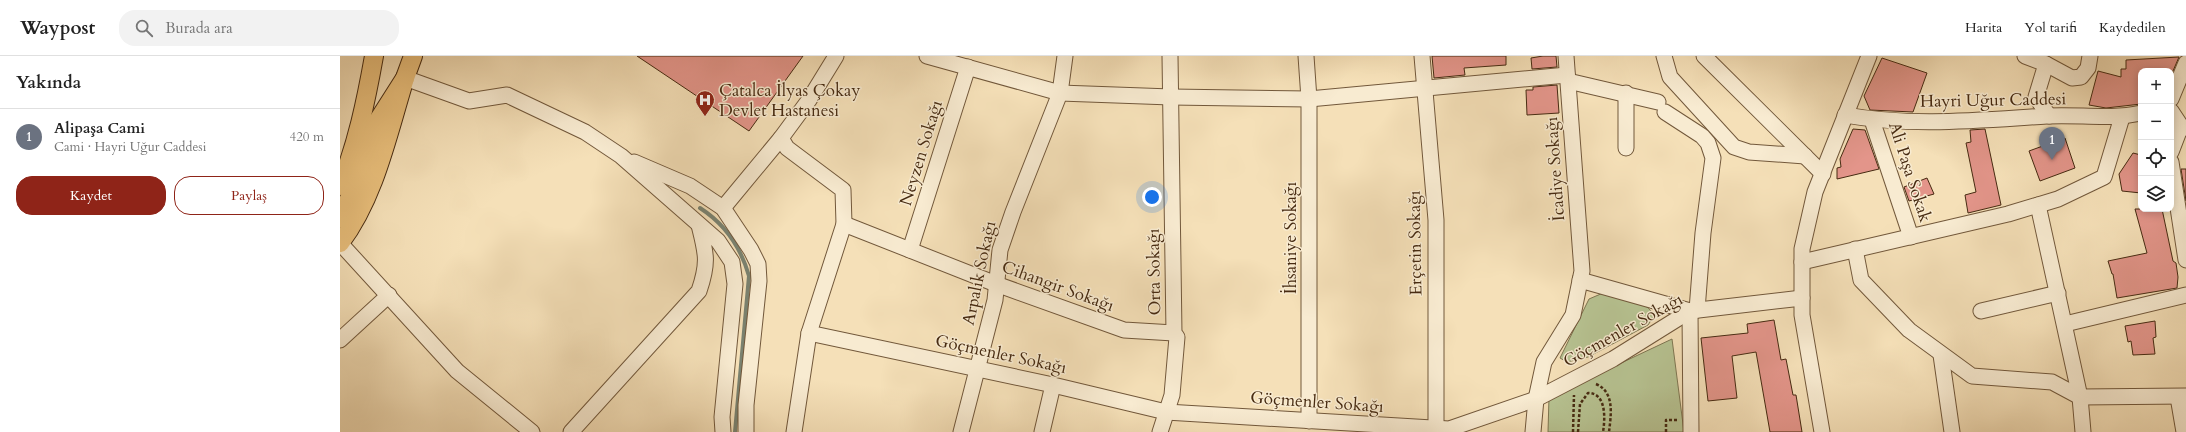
<!DOCTYPE html>
<html lang="tr">
<head>
<meta charset="utf-8">
<style>
	body { margin:0; font-family:Cardo,serif; background:#f2f2f2; color:#222 }
	.controls { position:absolute; right:12px; top:12px; display:grid; overflow:hidden; border-radius:8px; box-shadow:0 2px 10px #0003 }
	.controls button { width:36px; height:36px; display:grid; place-items:center; padding:0; border:0; border-bottom:1px solid #e0e0e0; background:#fff; color:#222; font:20px sans-serif }
	.you { position:absolute; left:812px; top:141px; width:14px; height:14px; margin:-10px; border:3px solid #fff; border-radius:50%; background:#1a73e8; box-shadow:0 0 0 6px #1a73e833 }
	.badge { display:grid; place-items:center; width:26px; height:26px; border-radius:50%; background:#8f2418; color:#fff; font-size:13px; font-weight:700 }
	.pin { position:absolute; translate:-50% -33px; filter:drop-shadow(0 1px 2px #0008) }
	.pin::after { content:''; position:absolute; top:21px; width:14px; height:12px; background:inherit; clip-path:polygon(0 0,100% 0,50% 100%) }
	.list { margin:0; padding:0; list-style:none }
	h2 { display:flex; justify-content:space-between; align-items:center; height:52px; margin:0; padding:0 16px; font-size:17px }
	h2 small { font-size:13px; font-weight:400; color:#767676 }
	.list li { display:grid; grid-template-columns:26px 1fr auto; gap:12px; align-items:center; box-sizing:border-box; height:56px; padding:0 16px; border-top:1px solid #e0e0e0 }
	.list b { display:block; font-size:15px; white-space:nowrap }
	.list p { margin:0; font-size:13px; white-space:nowrap; color:#767676 }
	.list em { font-size:13px; font-style:normal; color:#767676 }
	.actions { display:flex; gap:8px; padding:12px 16px }
	.actions a { flex:1; padding:9px 0; border:1px solid #8f2418; border-radius:16px; text-align:center; font-size:14px; color:#8f2418 }
	.actions .main { background:#8f2418; color:#fff }
	.icon { flex:none; width:22px; height:22px; fill:none; stroke:currentColor; stroke-width:2; stroke-linecap:round; stroke-linejoin:round }
	.map { position:relative; flex:none; width:1846px; height:376px; overflow:hidden }
	header { display:flex; align-items:center; gap:24px; box-sizing:border-box; height:56px; padding:0 20px; background:#fff; border-bottom:1px solid #e0e0e0 }
	header strong { font-size:19px }
	nav { display:flex; gap:22px; margin-inline-start:auto; font-size:14px }
	.search { width:280px; height:36px; background:#f2f2f2; display:flex; align-items:center; gap:10px; box-sizing:border-box; padding:0 14px; border-radius:16px; color:#767676; font-size:15px }
	main { display:flex }
	aside { flex:1; background:#fff }
	.map>svg:first-child { display:block }
	.green { fill:#b7c392; stroke:#7e7652 }
	.lines { fill:none; stroke-linecap:round; stroke-linejoin:round }
	.stream { stroke:#7a8270; stroke-width:4 }
	.building { fill:#e3958a; stroke:#462a11 }
	.minor-casing { stroke:#72583b; stroke-width:17 }
	.major-casing { stroke:#462a11; stroke-width:20 }
	.path { stroke:#462a11; stroke-width:2.5; stroke-dasharray:3 2; stroke-linecap:butt }
	.minor { stroke:#f8ebd1; stroke-width:15 }
	.major { stroke:#eac07c; stroke-width:18 }
	.labels { text-anchor:middle; dominant-baseline:central; stroke-width:3; stroke-linejoin:round; paint-order:stroke }
	.poi-label { font-size:17px; fill:#462a11; stroke:#f8ebd1; text-anchor:start }
	.street-label { font-size:17px; fill:#462a11; stroke:#f8ebd1 }
</style>
</head>
<body>
<header>
<strong>Waypost</strong>
<div class="search"><svg class="icon" aria-label="search" viewBox="0 0 24 24"><circle cx="10" cy="10" r="6"/><path d="M15 15l6 6"/></svg>Burada ara</div>
<nav><a>Harita</a><a>Yol tarifi</a><a>Kaydedilen</a></nav>
</header>
<main>
<aside>
<h2>Yakında<small></small></h2>
<ul class="list">
<li><span class="badge" style="background:#6b7280">1</span><div><b>Alipaşa Cami</b><p>Cami · Hayri Uğur Caddesi</p></div><em>420 m</em></li>
</ul>
<div class="actions"><a class="main">Kaydet</a><a>Paylaş</a></div>
</aside>
<div class="map">
<svg width="1846" height="376" viewBox="0 0 1846 376">
	<rect width="100%" height="100%" fill="#f5e0b8"/>
	<filter id="stains"><feTurbulence type="fractalNoise" baseFrequency=".005" numOctaves="4"/><feColorMatrix values="0 0 0 0 .2 0 0 0 0 .09 0 0 0 0 .02 0 0 0 .5 -.17"/></filter>
	<radialGradient id="worn" r=".72"><stop offset=".6" stop-color="#630" stop-opacity="0"/><stop offset="1" stop-color="#630" stop-opacity=".3"/></radialGradient>
	<g class="green">
		<path d="M 1263,237 C 1279,241 1307,243 1314,260 L 1308,269 L 1248,301 L 1227,306 L 1220,302 L 1249,243 Z"/>
		<path d="M 1332,283 L 1344,376 L 1208,376 L 1209,341 Z"/>
	</g>
	<g class="lines">
		<path class="stream" d="M 360,152 C 385,168 401,192 409,220 L 395,376"/>
	</g>
	<g class="building">
		<path d="M 297,0 L 463,0 L 409,75 Z"/>
		<path d="M 1092,0 L 1166,0 L 1166,9 L 1124,12 L 1125,19 L 1094,22 Z"/>
		<path d="M 1203,0 L 1216,0 L 1217,11 L 1192,13 L 1191,2 Z"/>
		<path d="M 1839,1 L 1833,15 L 1801,15 L 1801,48 L 1766,52 L 1749,49 L 1758,15 L 1781,21 L 1781,13 L 1786,13 L 1786,4 Z"/>
		<path d="M 1542,2 L 1587,17 L 1573,56 L 1530,54 L 1524,40 Z"/>
		<path d="M 1217,29 L 1219,57 L 1187,59 L 1186,34 L 1193,34 L 1193,31 Z"/>
		<path d="M 1513,73 L 1525,74 L 1539,113 L 1497,123 L 1497,112 L 1501,111 L 1500,103 Z"/>
		<path d="M 1645,73 L 1661,149 L 1628,157 L 1625,139 L 1636,136 L 1626,87 L 1631,86 L 1630,74 Z"/>
		<path d="M 1725,82 L 1735,112 L 1700,125 L 1689,95 Z"/>
		<path d="M 1793,97 L 1801,99 L 1801,137 L 1782,135 L 1779,118 Z"/>
		<path d="M 1841,113 L 1846,113 L 1846,145 Z"/>
		<path d="M 1587,122 L 1594,138 L 1569,145 L 1564,131 Z"/>
		<path d="M 1795,153 L 1822,153 L 1833,205 L 1836,207 L 1838,221 L 1837,232 L 1777,242 L 1773,218 L 1772,218 L 1768,205 L 1807,197 Z"/>
		<path d="M 1434,264 L 1441,304 L 1446,303 L 1453,339 L 1456,339 L 1462,376 L 1430,376 L 1416,296 L 1392,300 L 1397,342 L 1368,345 L 1361,282 L 1408,277 L 1407,268 Z"/>
		<path d="M 1815,265 L 1816,281 L 1813,282 L 1815,298 L 1793,299 L 1791,285 L 1788,286 L 1785,270 Z"/>
	</g>
	<g class="lines">
		<g class="minor-casing">
			<g id="minor">
				<path d="M 587,0 L 720,37 L 831,41 L 969,43 L 1227,19"/>
				<path d="M 966,0 L 969,43 L 969,365"/>
				<path d="M 1082,0 L 1096,164 L 1096,373"/>
				<path d="M 1324,0 L 1330,21 L 1394,91 L 1409,96 L 1465,100"/>
				<path d="M 1364,0 L 1483,118"/>
				<path d="M 1685,0 L 1706,8 L 1696,41 L 1709,60"/>
				<path d="M 1706,8 L 1732,22 L 1741,21 L 1748,12 L 1750,0"/>
				<path d="M 65,22 L 129,45 L 167,39 L 245,76 L 281,100 L 378,185 L 392,206 L 395,228 L 382,361 L 383,376"/>
				<path d="M 1228,25 L 1318,46"/>
				<path d="M 1831,43 L 1846,7"/>
				<path d="M 1831,55 L 1841,70 L 1846,72"/>
				<path d="M 1325,56 L 1362,80 L 1368,87 L 1373,102 L 1363,177 L 1357,254"/>
				<path d="M 1505,59 C 1572,71 1640,64 1707,60 C 1739,58 1769,64 1801,57"/>
				<path d="M 1532,64 L 1571,181"/>
				<path d="M 1286,92 L 1286,37"/>
				<path d="M 1831,96 L 1841,70"/>
				<path d="M 294,106 L 350,130 L 383,152 L 411,194 L 418,208 L 419,225 L 406,349 L 406,376"/>
				<path d="M 1831,106 L 1846,204"/>
				<path d="M 1698,149 L 1740,341 L 1743,376"/>
				<path d="M 383,152 L 441,82"/>
				<path d="M 504,168 L 656,228 L 784,274 L 834,277"/>
				<path d="M 0,187 L 117,315 L 192,376"/>
				<path d="M 1515,193 L 1521,224 L 1569,274 L 1632,320 L 1712,326 L 1740,341 L 1846,340"/>
				<path d="M 570,194 L 628,11"/>
				<path d="M 1462,206 L 1668,158 L 1718,143 L 1764,121 L 1782,61"/>
				<path d="M 1240,224 L 1350,255"/>
				<path d="M 1350,255 L 1351,376"/>
				<path d="M 1641,255 L 1718,237"/>
				<path d="M 1725,268 L 1846,239"/>
				<path d="M 469,277 L 713,329 L 826,356 L 1109,373 L 1196,343 L 1273,303 L 1350,255 L 1462,242"/>
				<path d="M 0,284 L 49,239"/>
				<path d="M 1601,299 L 1612,376"/>
				<path d="M 1838,341 L 1844,376"/>
				<path d="M 231,376 L 359,235 C 369,206 366,197 359,169"/>
				<path d="M 454,376 L 469,277 L 504,168 L 503,134 L 447,92 L 441,82 L 469,44 L 496,0"/>
				<path d="M 621,376 L 655,244 L 660,194 L 673,156 L 720,37 L 725,0"/>
				<path d="M 702,376 L 713,329"/>
				<path d="M 820,376 L 832,339 L 837,281 L 834,277 L 830,0"/>
				<path d="M 1193,376 L 1196,343 L 1204,306 L 1233,259 L 1242,215 L 1226,0"/>
				<path d="M 1482,376 L 1462,259 L 1462,193 L 1475,136 L 1529,0"/>
			</g>
		</g>
		<g class="major-casing">
			<g id="major">
				<path d="M 0,130 C 17,88 26,45 34,0"/>
				<path d="M 0,162 L 16,128 L 37,66 L 65,22 L 73,0"/>
				<path d="M 0,187 C 35,141 48,77 65,22"/>
			</g>
		</g>
		<g class="path">
			<path d="M 1256,328 C 1275,336 1271,359 1269,376"/>
			<path d="M 1233,376 L 1234,339"/>
			<path d="M 1238,376 L 1240,348 L 1248,337 C 1267,337 1265,364 1263,376"/>
			<path d="M 1326,376 L 1326,364 L 1337,364"/>
		</g>
		<use href="#minor" class="minor"/>
		<use href="#major" class="major"/>
	</g>
	<defs>
		<g id="hospital-pin" transform="scale(1)"><path d="M0 17L-7.5 6A9.5 9.5 0 1 1 7.5 6Z" fill="#8f2418" stroke="#f8ebd1"/><path d="M-5-5h3v3.5h4V-5h3V5h-3V1.5h-4V5h-3Z" fill="#fff"/></g>
	</defs>
	<g fill-rule="evenodd">
		<use href="#hospital-pin" x="365" y="44"/>
	</g>
	<g class="labels">
		<g class="poi-label">
			<text x="379" y="34">Çatalca İlyas Çokay<tspan x="379" dy="20">Devlet Hastanesi</tspan></text>
		</g>
		<g class="street-label">
			<text transform="translate(1653 44) rotate(-1)">Hayri Uğur Caddesi</text>
			<text transform="translate(581 97) rotate(-73)">Neyzen Sokağı</text>
			<text transform="translate(1215 113) rotate(-94)">İcadiye Sokağı</text>
			<text transform="translate(1570 116) rotate(72)">Ali Paşa Sokak</text>
			<text transform="translate(950 182) rotate(-90)">İhsaniye Sokağı</text>
			<text transform="translate(1075 187) rotate(-91)">Erçetin Sokağı</text>
			<text transform="translate(814 216) rotate(-91)">Orta Sokağı</text>
			<text transform="translate(639 217) rotate(-78)">Arpalık Sokağı</text>
			<text transform="translate(718 230) rotate(20)">Cihangir Sokağı</text>
			<text transform="translate(1283 274) rotate(-29)">Göçmenler Sokağı</text>
			<text transform="translate(661 298) rotate(12)">Göçmenler Sokağı</text>
			<text transform="translate(977 346) rotate(4)">Göçmenler Sokağı</text>
		</g>
	</g>
	<rect width="100%" height="100%" filter="url(#stains)"/>
	<rect width="100%" height="100%" fill="url(#worn)"/>
</svg>
<div class="controls">
<button>+</button>
<button>−</button>
<button><svg class="icon" aria-label="locate" viewBox="0 0 24 24"><circle cx="12" cy="12" r="6"/><path d="M12 2v4M12 18v4M2 12h4M18 12h4"/></svg></button>
<button><svg class="icon" aria-label="layers" viewBox="0 0 24 24"><path d="M12 4l9 5-9 5-9-5zM3 14l9 5 9-5"/></svg></button>
</div>
<div class="you"></div>
<div class="pin badge" style="left:1712px;top:104px;background:#6b7280">1</div>
</div>
</main>
</body>
</html>
